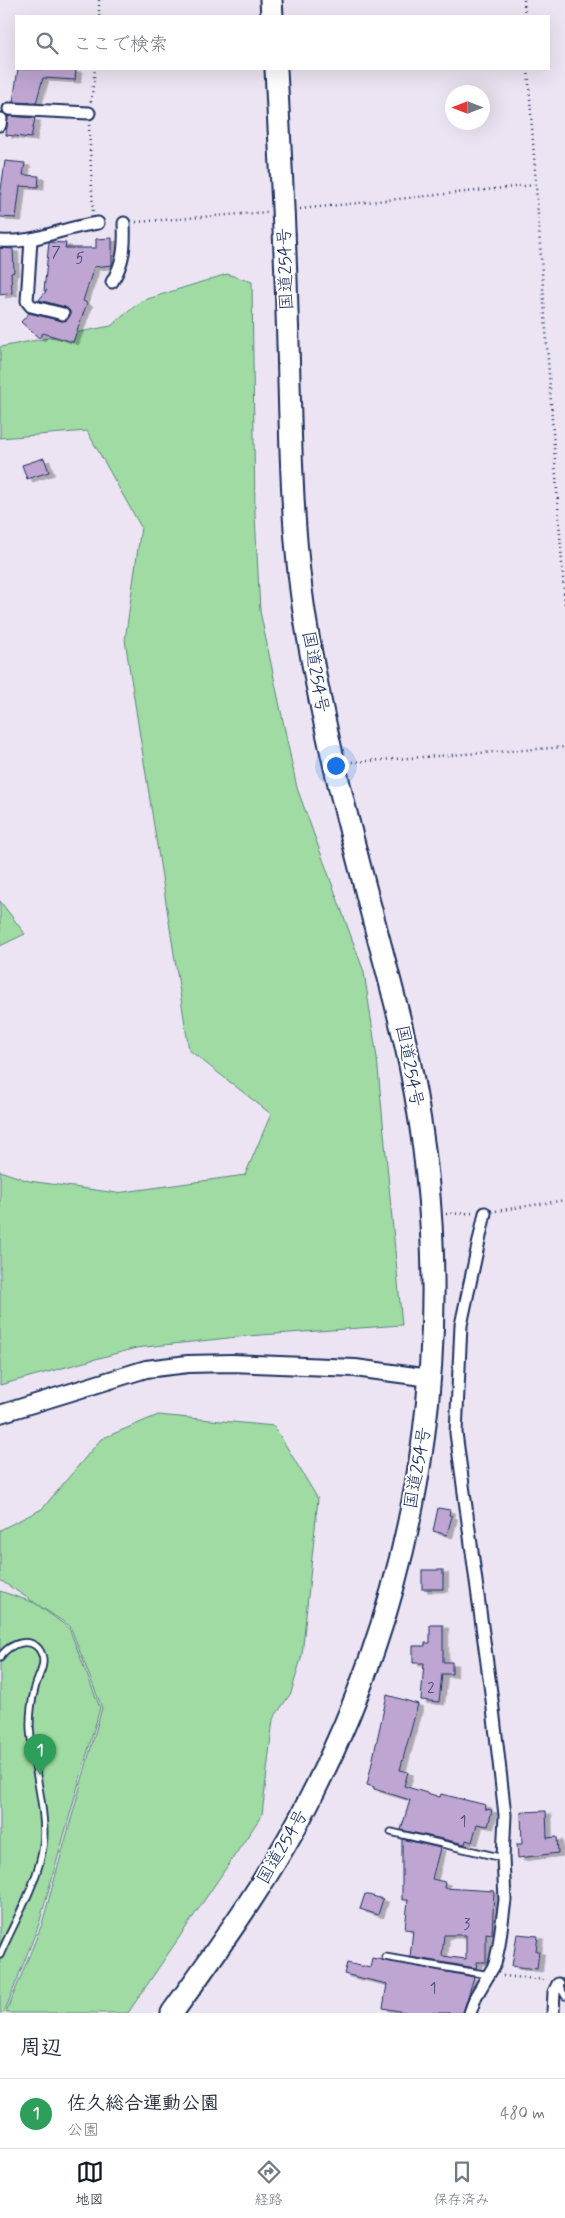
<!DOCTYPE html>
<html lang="ja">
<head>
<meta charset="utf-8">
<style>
	body { margin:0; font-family:Mynerve,"Klee One",sans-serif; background:#f2f2f3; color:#1f2937 }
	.compass { position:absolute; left:445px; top:85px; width:45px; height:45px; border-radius:50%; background:#fff; box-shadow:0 5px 20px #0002; rotate:270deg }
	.you { position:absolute; left:335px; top:765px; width:18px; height:18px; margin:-12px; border:4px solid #fff; border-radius:50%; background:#1a73e8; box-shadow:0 0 0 8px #1a73e833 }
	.badge { display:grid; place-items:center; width:32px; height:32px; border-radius:50%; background:#111827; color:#fff; font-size:16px; font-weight:700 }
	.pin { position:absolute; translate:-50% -41px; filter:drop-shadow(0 1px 2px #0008) }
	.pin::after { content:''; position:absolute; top:26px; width:18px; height:15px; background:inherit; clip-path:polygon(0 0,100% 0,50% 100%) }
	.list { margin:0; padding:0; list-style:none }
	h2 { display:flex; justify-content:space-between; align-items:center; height:65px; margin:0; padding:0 20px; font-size:21px }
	h2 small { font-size:16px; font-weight:400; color:#747a83 }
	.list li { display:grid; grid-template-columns:32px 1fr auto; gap:15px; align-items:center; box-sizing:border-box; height:70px; padding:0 20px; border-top:1px solid #e0e1e3 }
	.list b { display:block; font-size:19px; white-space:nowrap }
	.list p { margin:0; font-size:16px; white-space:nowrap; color:#747a83 }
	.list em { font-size:16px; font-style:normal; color:#747a83 }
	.icon { flex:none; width:28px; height:28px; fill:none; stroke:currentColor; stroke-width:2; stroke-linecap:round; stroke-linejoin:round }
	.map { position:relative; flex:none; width:565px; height:2013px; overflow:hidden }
	.search { position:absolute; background:#fff; box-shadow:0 5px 20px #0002; left:15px; right:15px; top:15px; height:55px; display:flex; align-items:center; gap:12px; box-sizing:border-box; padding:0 18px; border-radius:0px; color:#747a83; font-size:19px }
	.sheet { height:135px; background:#fff }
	nav { display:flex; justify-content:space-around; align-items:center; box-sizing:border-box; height:70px; border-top:1px solid #e0e1e3; background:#fff; font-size:14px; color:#747a83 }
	nav a { display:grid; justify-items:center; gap:2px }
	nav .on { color:#111827 }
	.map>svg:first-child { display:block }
	.green { fill:#9fdba3; stroke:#5d8580 }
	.building { fill:#bfa5d2; stroke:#1b2f5e; fill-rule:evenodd; filter:url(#shadow) }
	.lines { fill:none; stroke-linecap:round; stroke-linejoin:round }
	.lane-casing { stroke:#1b2f5e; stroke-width:9 }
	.street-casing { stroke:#1b2f5e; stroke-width:15 }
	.secondary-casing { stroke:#1b2f5e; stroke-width:20 }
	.highway-casing { stroke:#1b2f5e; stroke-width:25 }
	.path { stroke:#1b2f5e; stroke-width:2.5; stroke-dasharray:1 4; stroke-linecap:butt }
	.lane { stroke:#fff; stroke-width:5.5 }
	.street { stroke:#fff; stroke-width:11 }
	.secondary { stroke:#fff; stroke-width:16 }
	.highway { stroke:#fff; stroke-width:21 }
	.labels { text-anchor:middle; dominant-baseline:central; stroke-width:4; stroke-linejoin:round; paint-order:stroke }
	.number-label { font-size:15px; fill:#444c7b }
	.street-label { font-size:18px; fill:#1b2f5e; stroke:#fff }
</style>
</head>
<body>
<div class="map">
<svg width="565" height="2013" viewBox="0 0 565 2013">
	<defs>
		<filter id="shadow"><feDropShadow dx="5.5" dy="3" stdDeviation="0" flood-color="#0004"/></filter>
	</defs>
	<rect width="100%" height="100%" fill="#ece4f2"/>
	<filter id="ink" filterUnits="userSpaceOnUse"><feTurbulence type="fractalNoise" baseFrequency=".02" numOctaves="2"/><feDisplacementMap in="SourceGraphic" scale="10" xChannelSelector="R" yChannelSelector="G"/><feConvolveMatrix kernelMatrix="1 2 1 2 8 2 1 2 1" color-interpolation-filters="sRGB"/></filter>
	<g filter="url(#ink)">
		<g class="green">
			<path d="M 227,274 L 252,282 L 255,515 L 260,611 L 297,788 L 364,972 L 377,1058 L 402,1325 L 247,1336 L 136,1348 L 0,1385 L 0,1171 L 29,1181 L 117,1193 L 245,1175 L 271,1114 L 189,1050 L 125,640 L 141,527 L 87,431 L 0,438 L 0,347 L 111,326 L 141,301 Z"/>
			<path d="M 0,901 L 25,934 L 0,946 Z"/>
			<path d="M 158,1415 L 274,1426 L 318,1499 L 302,1655 L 291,1693 L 273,1719 L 262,1815 L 128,2013 L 6,2013 L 42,1924 L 102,1708 L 70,1626 L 0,1580 L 0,1530 L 42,1509 L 101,1439 Z"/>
			<path d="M 0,1591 L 35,1603 L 69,1628 L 100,1708 L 39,1924 L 4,2013 L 0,2013 Z"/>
		</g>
		<g class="building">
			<path d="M 18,69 L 76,69 L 75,80 L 43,78 L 36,103 L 13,102 Z"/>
			<path d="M 8,116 L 35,118 L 31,138 L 6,135 Z"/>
			<path d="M 5,161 L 25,163 L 23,175 L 39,176 L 38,187 L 20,186 L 16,218 L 0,217 L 0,197 Z"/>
			<path d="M 112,238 L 112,265 L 94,267 L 83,301 L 87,303 L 73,342 L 43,333 L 39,338 L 21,322 L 29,313 L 62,321 L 70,316 L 70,311 L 65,307 L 39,300 L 47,290 L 44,291 L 49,242 L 66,243 L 65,248 L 96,248 L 96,239 Z"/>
			<path d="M 0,248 L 13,249 L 14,272 L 11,273 L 12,293 L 0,295 Z"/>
			<path d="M 44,458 L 49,472 L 27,479 L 22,465 Z"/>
			<path d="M 438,1508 L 450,1510 L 449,1515 L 452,1516 L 447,1535 L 433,1531 Z"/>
			<rect x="422" y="1570" width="21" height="19"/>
			<path d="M 430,1625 L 443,1625 L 443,1662 L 452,1662 L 452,1674 L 442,1674 L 439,1702 L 421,1700 L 424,1663 L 413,1663 L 413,1646 L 425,1646 L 425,1643 L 430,1643 Z"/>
			<path d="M 387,1695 L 418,1704 L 400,1770 L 408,1772 L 404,1786 L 440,1797 L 441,1794 L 486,1805 L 485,1809 L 492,1810 L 488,1826 L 477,1824 L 472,1842 L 466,1840 L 465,1844 L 401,1830 L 410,1800 L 374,1789 L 374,1787 L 367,1785 Z"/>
			<path d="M 546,1811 L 547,1838 L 557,1837 L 558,1853 L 518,1858 L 517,1844 L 522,1844 L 521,1812 Z"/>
			<path d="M 402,1839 L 440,1848 L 432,1879 L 445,1882 L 444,1888 L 494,1891 L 492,1934 L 486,1933 L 486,1962 L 477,1962 L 476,1968 L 410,1957 L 413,1930 L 405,1929 L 408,1900 L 402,1900 ZM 444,1935 L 466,1935 L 466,1959 L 442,1956 Z"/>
			<path d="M 365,1894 L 383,1899 L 378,1915 L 360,1909 Z"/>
			<path d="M 517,1934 L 538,1936 L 536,1951 L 539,1951 L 537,1969 L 512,1966 Z"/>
			<path d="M 372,1958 L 474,1977 L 463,2013 L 409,2013 L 383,2008 L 387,1984 L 344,1974 L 347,1963 L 370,1968 Z"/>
		</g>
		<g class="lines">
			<g class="lane-casing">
				<g id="lane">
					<path d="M 0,1658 C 7,1643 35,1634 42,1655 C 46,1666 37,1678 35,1688 C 32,1699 30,1714 30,1725 C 31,1761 48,1812 43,1846 C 38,1883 15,1920 0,1955"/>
					<path d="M 391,1832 L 503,1858"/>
					<path d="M 385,1957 L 489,1975"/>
					<path d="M 559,1985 L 565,1996"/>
				</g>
			</g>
			<g class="street-casing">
				<g id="street">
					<path d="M 9,109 L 89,113"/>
					<path d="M 0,125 L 1,119"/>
					<path d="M 31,240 L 27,301 L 31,306 L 63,314"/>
					<path d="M 0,241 C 35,244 63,227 98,223"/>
					<path d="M 112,282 C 124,262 125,246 124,223"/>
					<path d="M 470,2013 L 476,1996 L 495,1964 L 499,1945 L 505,1900 L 503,1858 L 505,1815 L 492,1700 L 456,1433 L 461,1325 L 485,1213"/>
					<path d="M 553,2013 L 554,1992 L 558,1984"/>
				</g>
			</g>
			<g class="secondary-casing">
				<path id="secondary" d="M 0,1414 L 146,1369 L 188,1364 L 232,1363 L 355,1368 L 430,1378"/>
			</g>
			<g class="highway-casing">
				<g id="highway">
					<path d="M 271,0 L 272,16"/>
					<path d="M 172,2013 C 223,1942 275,1870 314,1791 C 427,1567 460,1316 411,1070 C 402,1024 389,978 377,933 C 351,834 325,736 308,636 C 289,529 291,420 287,312 C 285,231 280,150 276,69"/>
				</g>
			</g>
			<g class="path">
				<path d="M 99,0 L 99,16"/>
				<path d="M 524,0 L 525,16"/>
				<path d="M 528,69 L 565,607"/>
				<path d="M 91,102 L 95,69"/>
				<path d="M 89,125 L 93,212"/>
				<path d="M 300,209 L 534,185"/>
				<path d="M 136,222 L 267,212"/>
				<path d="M 352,762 L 565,747"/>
				<path d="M 496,1211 L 565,1200"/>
				<path d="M 446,1214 L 473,1213"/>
				<path d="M 503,1976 L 547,1980"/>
			</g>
			<use href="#lane" class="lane"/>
			<use href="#street" class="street"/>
			<use href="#secondary" class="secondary"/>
			<use href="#highway" class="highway"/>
		</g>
	</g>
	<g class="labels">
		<g class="number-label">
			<text x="56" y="253">7</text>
			<text x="80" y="259">5</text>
			<text x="431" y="1689">2</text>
			<text x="463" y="1822">1</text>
			<text x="467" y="1925">3</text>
			<text x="433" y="1989">1</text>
		</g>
		<g class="street-label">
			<text transform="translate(286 269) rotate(-92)">国道254号</text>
			<text transform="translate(315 672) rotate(80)">国道254号</text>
			<text transform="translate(409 1066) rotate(79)">国道254号</text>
			<text transform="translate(418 1468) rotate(-80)">国道254号</text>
			<text transform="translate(283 1847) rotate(-60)">国道254号</text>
		</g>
	</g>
</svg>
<svg class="compass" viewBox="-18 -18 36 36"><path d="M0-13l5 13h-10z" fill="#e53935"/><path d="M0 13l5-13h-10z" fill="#747a83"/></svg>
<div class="you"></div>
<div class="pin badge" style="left:40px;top:1775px;background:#2e9e5b">1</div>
<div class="search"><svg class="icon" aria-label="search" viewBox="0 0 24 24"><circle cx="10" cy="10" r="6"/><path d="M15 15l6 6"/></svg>ここで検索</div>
</div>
<section class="sheet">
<h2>周辺<small></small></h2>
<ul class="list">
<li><span class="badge" style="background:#2e9e5b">1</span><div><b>佐久総合運動公園</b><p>公園</p></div><em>480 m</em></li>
</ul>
</section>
<nav>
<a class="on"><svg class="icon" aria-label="map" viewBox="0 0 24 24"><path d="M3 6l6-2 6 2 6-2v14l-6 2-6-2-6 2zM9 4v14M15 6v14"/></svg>地図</a>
<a><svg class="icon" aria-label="directions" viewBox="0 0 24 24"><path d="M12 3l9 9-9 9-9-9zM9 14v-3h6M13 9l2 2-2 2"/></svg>経路</a>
<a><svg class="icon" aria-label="saved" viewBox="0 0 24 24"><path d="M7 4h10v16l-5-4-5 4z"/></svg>保存済み</a>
</nav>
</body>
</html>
